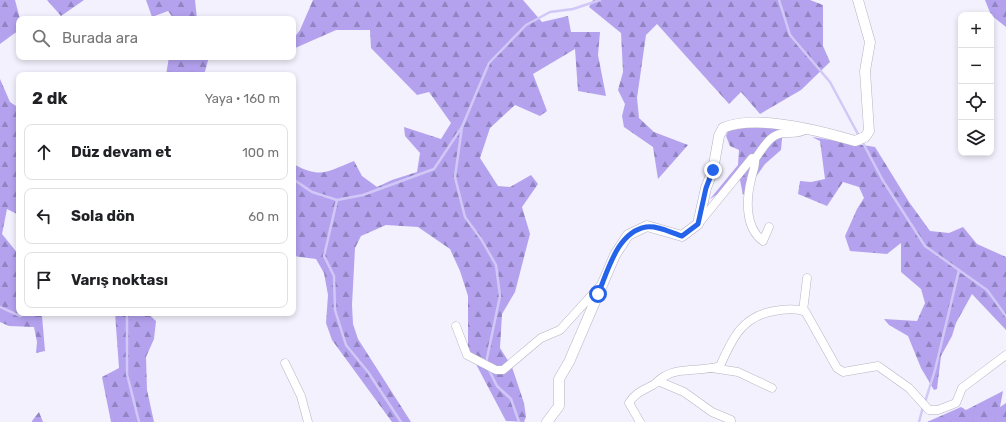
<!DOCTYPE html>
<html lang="tr">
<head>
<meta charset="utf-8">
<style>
	body { margin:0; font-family:Rubik,sans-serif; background:#f2f2f2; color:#202124 }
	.controls { position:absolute; right:12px; top:12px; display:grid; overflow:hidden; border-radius:8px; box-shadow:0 2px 6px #0003 }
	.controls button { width:36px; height:36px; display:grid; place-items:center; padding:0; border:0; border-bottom:1px solid #e0e0e0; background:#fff; color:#202124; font:20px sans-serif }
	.stop { position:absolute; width:12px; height:12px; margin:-9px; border:3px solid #2563eb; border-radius:50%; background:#fff }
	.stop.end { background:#2563eb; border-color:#fff; box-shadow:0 1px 4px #0008 }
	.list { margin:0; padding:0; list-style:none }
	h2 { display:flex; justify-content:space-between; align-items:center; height:52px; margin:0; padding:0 16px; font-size:17px }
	h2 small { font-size:13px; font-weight:400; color:#757577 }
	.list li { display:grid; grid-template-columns:26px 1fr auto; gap:12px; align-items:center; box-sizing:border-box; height:56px; margin:0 8px 8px; padding:0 8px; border:1px solid #e0e0e0; border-radius:8px }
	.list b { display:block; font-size:15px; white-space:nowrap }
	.list em { font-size:13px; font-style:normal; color:#757577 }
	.icon { flex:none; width:22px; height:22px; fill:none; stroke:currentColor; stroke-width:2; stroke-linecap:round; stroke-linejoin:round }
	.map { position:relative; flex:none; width:1006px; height:422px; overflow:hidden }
	.search { position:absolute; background:#fff; box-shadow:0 2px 6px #0003; left:16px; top:16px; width:280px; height:44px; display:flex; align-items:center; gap:10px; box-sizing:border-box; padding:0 14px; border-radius:8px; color:#757577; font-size:15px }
	.panel { position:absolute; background:#fff; box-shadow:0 2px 6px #0003; left:16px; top:72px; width:280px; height:244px; border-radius:8px }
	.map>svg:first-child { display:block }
	.forest { fill:url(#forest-firs) }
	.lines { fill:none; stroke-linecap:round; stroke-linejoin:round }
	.stream { stroke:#d1c8f7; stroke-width:2.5 }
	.minor-casing { stroke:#b6b4c1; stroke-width:9 }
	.tertiary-casing { stroke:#b6b4c1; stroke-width:11 }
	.minor { stroke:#fff; stroke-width:8 }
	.tertiary { stroke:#fff; stroke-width:10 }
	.route { stroke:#2563eb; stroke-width:5 }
</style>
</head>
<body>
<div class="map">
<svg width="1006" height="422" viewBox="0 0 1006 422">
	<defs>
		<pattern id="forest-firs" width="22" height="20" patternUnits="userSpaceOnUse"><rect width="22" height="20" fill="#b4a2ef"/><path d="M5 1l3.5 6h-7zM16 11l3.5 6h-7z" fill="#9284c2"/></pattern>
	</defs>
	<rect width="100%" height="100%" fill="#f3f1fd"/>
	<g class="forest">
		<path d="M 0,0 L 15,0 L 20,19 L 19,30 L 0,44 Z"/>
		<path d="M 47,0 L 84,0 L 61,16 Z"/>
		<path d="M 146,0 L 195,0 L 197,19 L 174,19 L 168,11 L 152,17 Z"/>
		<path d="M 313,0 L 523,0 L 542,22 L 568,16 L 571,32 L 600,32 L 598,55 L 606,96 L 578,91 L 575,49 L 533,74 L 547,111 L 540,116 L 515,105 L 490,128 L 480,158 L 498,186 L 510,187 L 531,175 L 538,184 L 522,207 L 530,234 L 515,292 L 502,314 L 500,348 L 512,367 L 524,403 L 526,417 L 524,422 L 506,421 L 468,349 L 468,296 L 460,271 L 450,249 L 418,227 L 386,225 L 361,236 L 355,248 L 352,305 L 353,324 L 358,339 L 411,422 L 392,422 L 332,340 L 326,323 L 328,295 L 324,273 L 316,259 L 293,256 L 293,153 L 295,165 C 322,179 328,171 354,161 L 362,176 L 377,187 L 392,180 L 417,172 L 420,153 L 405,136 L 404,127 L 441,139 L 451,123 L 429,92 L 417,95 L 371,48 L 370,30 L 336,30 L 293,49 L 293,39 L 300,30 Z"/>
		<path d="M 593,0 L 810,0 L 823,5 L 823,46 L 830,62 L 801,90 L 760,114 L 741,92 L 729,104 L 657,24 L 646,35 L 637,98 L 639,118 L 654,132 L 688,145 L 658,179 L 653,147 L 624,127 L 622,116 L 625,104 L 618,90 L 623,72 L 621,33 L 589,7 Z"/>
		<path d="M 985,0 L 1006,0 L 1006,27 L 991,15 Z"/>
		<path d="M 169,57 L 209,57 L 204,75 L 166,75 Z"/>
		<path d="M 0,79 L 10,102 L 19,108 L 19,215 L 7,209 L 2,234 L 19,255 L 19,313 L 45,313 L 42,316 L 45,351 L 36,353 L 37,342 L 34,327 L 9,326 L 0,322 Z"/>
		<path d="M 746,124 L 783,128 L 781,150 L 765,164 L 743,195 L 740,180 L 710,199 L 738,165 L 739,150 L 730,146 L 726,136 L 728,131 Z"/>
		<path d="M 812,137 L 875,147 L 909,202 L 930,231 L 949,233 L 963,227 L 977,244 L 1006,257 L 1006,330 L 972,294 L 956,323 L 952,336 L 941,356 L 937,389 L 934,390 L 921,368 L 908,336 L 889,325 L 884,319 L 917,321 L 925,303 L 921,289 L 901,272 L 901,243 L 887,254 L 850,251 L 845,236 L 857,209 L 864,198 L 859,187 L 843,182 L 827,206 L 798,194 L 800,181 L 811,182 L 825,179 L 820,141 Z"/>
		<path d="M 115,313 L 147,313 L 156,321 L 154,339 L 146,357 L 147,390 L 154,422 L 111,422 L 102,377 L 119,368 Z"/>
		<path d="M 1003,391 L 1000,407 L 1006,403 L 1006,422 L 927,422 L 961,407 L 966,410 Z"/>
		<path d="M 39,412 L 43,422 L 32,422 L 32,421 Z"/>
	</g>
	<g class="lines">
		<g class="stream">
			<path d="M 779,0 L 790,35 L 830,82 L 859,136"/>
			<path d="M 462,127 L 455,177 L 465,217 L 481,239 L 496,265 L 500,296 L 486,363"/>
			<path d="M 862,141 L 882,179 L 925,246 L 987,290 L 1006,316"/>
			<path d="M 293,179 L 312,192 L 337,200 L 363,195 L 434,169 L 462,127 L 489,63 L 526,25 L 550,12 L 573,9 L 600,0"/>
			<path d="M 337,200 L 324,256 L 334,276 L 335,310 L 346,345 L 368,372 L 401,422"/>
			<path d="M 0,307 L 20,316 L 27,313"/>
			<path d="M 127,313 L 127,374 L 139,422"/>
			<path d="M 489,370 L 497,386 L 511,399 L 519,422"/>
			<path d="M 925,402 L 935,370 L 959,270"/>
			<path d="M 919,422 L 923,407"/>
		</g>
		<g class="minor-casing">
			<g id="minor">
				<path d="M 755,159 C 764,147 770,133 786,133 C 794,133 798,133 805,130"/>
				<path d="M 699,223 L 752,158 L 755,159 C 756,166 752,173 751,180 C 746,200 745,228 763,241 L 769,227"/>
				<path d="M 803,311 L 807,278"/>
				<path d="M 456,326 L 467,355 L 496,370 L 503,370 L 541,338 L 560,330 L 600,286"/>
				<path d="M 285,363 L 301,396 L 308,422"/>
				<path d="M 712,368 L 738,372 L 772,388"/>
				<path d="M 658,381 L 684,392 L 712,412 L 731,420 L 731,422"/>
				<path d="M 640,422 L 629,403 C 635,393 642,391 653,385 C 657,383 660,378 665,376 C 680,367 702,372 720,366 C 732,339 742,316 774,311 C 784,309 794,308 805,311 L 837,368 L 843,372 L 878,366 L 909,388 L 929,410 L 938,410 L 956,403 L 962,388 L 1006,355"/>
			</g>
		</g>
		<g class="tertiary-casing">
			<path id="tertiary" d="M 547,422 L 559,406 L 559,379 L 569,362 L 615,255 L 628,235 L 647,226 L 682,236 L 698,224 L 706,188 L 713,170 L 719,136 L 723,128 C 755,114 821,131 855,141 L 865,137 L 869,131 L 865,71 L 870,42 L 858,0"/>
		</g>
		<use href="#minor" class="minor"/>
		<use href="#tertiary" class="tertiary"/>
	</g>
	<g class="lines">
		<path class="route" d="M 598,294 C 608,271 617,232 646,227 C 657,225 672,233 682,236 L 698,224 L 706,188 L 713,170"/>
	</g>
</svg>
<div class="controls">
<button>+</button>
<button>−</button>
<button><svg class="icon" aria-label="locate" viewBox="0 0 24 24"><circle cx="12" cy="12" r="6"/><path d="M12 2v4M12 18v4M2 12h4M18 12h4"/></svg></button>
<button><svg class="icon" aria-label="layers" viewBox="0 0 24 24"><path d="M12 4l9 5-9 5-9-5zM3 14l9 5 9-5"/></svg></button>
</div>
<div class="stop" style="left:598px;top:294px"></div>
<div class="stop end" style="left:713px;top:170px"></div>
<div class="search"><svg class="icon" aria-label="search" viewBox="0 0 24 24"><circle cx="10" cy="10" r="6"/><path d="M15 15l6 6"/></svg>Burada ara</div>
<section class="panel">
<h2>2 dk<small>Yaya · 160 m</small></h2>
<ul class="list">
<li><svg class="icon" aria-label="ahead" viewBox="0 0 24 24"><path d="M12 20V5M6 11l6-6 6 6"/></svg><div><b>Düz devam et</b></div><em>100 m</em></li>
<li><svg class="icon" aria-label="left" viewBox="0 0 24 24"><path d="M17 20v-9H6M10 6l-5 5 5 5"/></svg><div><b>Sola dön</b></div><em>60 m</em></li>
<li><svg class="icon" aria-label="arrive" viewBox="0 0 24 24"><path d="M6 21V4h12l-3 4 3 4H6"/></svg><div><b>Varış noktası</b></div></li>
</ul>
</section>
</div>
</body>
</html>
